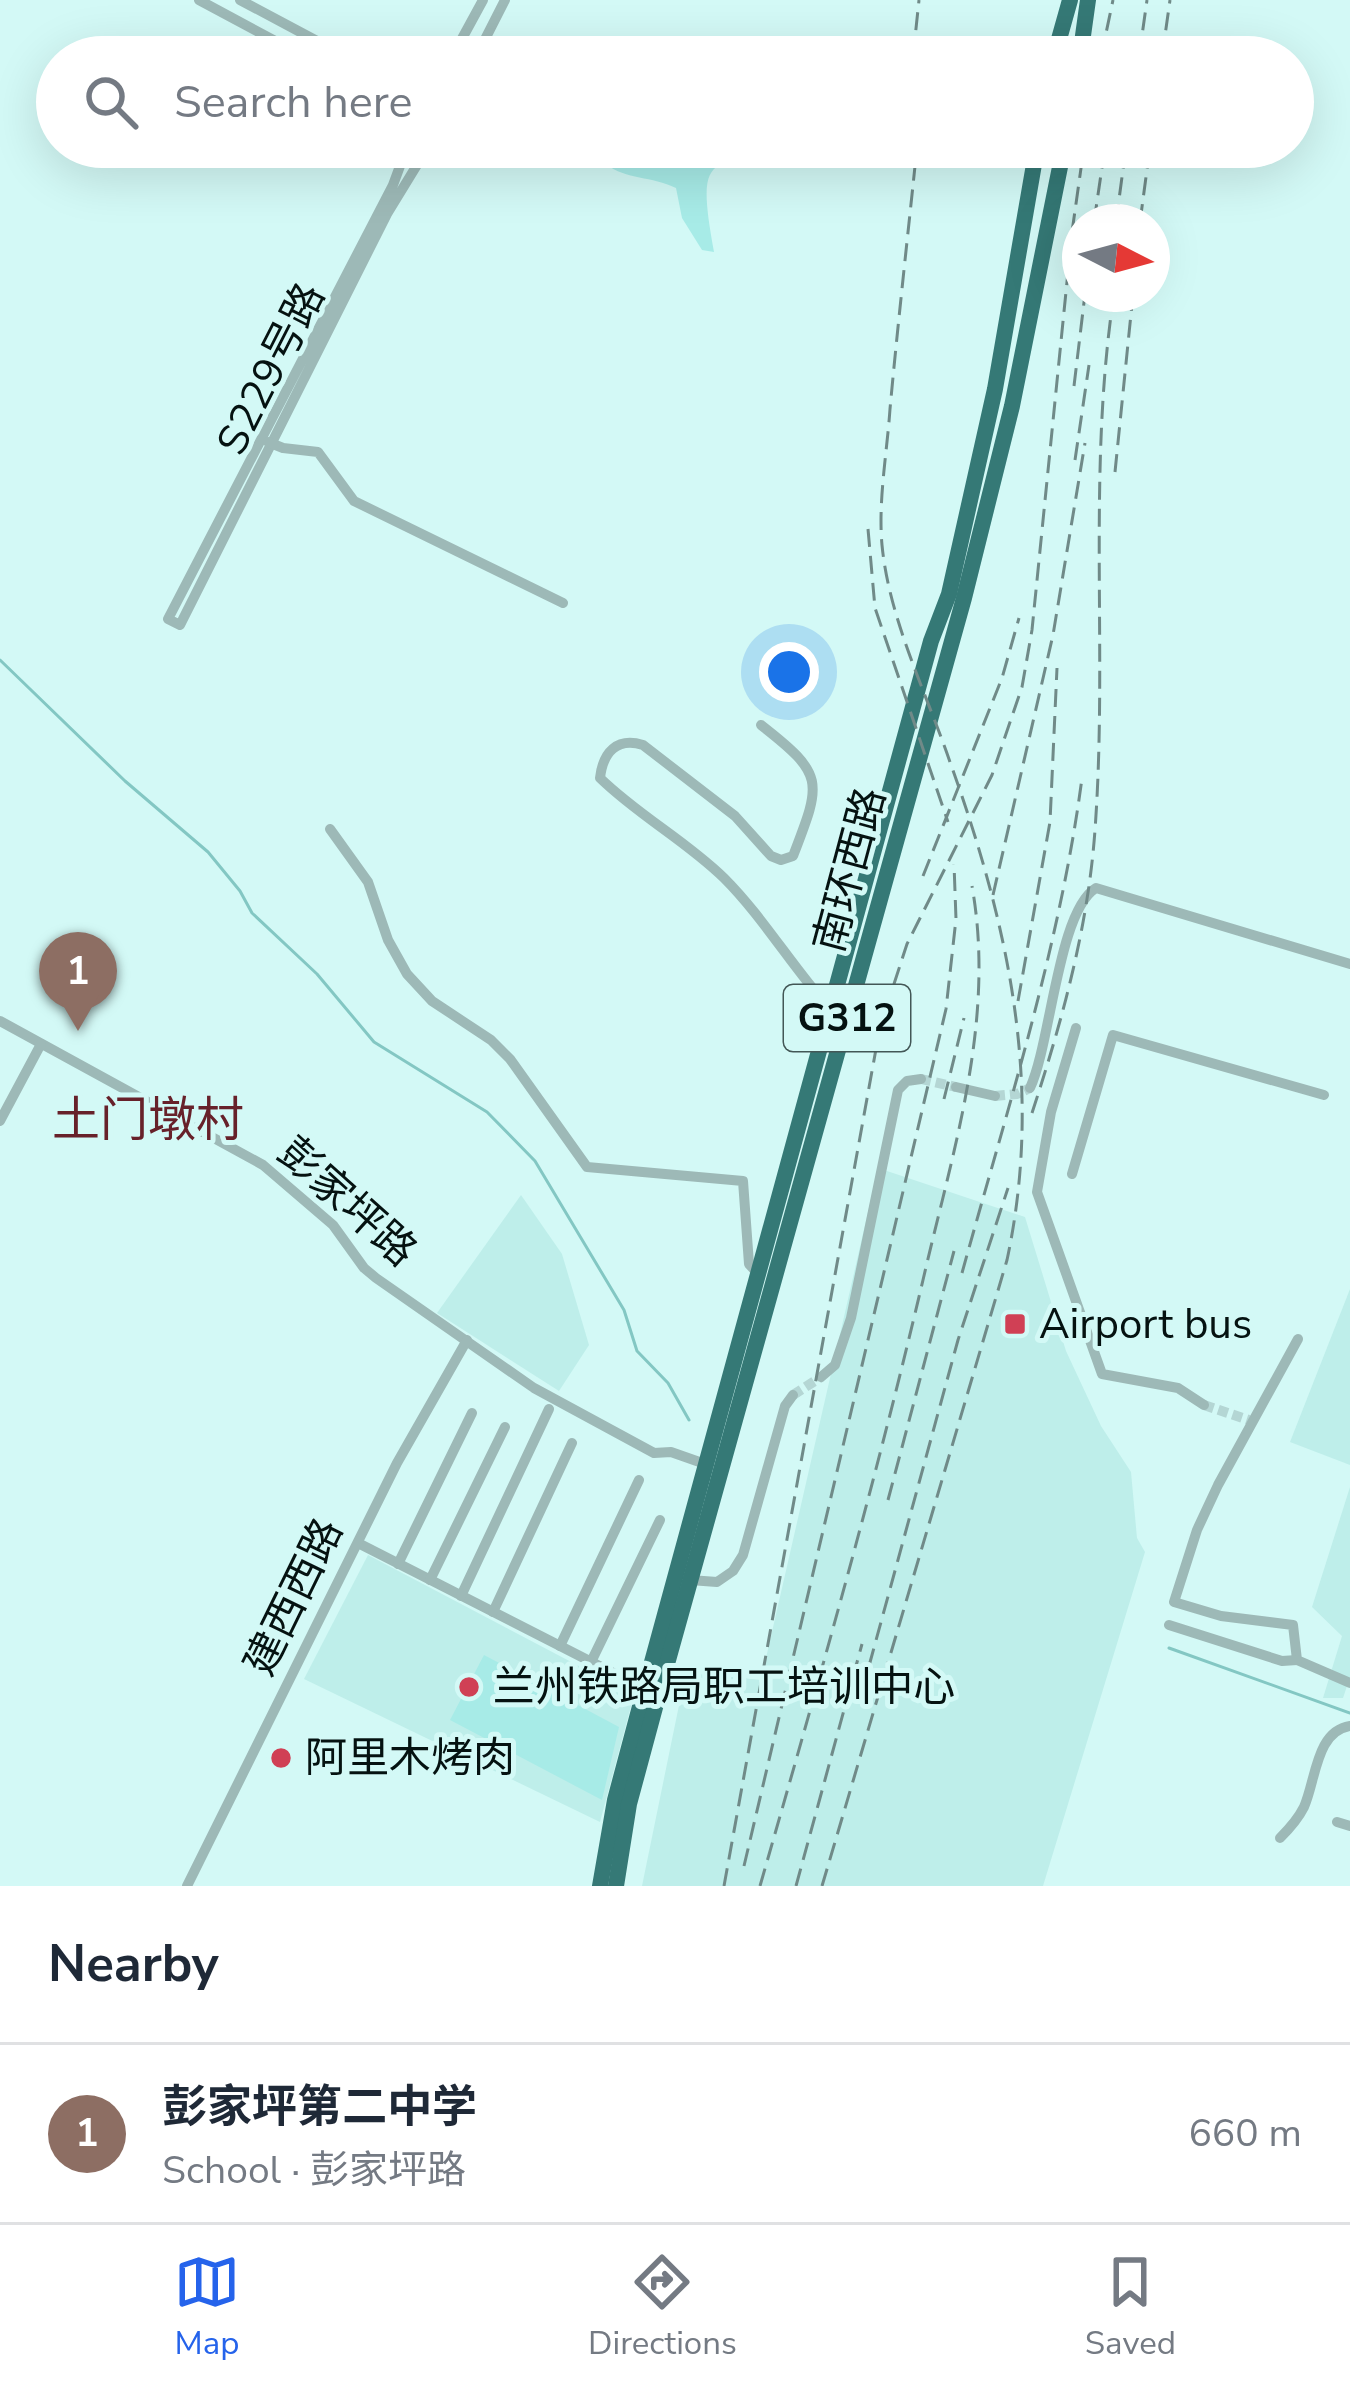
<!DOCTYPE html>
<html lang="en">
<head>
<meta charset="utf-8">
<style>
	body { margin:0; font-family:"Nunito Sans","Noto Sans SC",sans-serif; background:#f2f2f3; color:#1f2937 }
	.compass { position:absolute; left:1062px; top:204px; width:108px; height:108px; border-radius:50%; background:#fff; box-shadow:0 12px 48px #0002; rotate:96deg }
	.you { position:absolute; left:789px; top:672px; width:42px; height:42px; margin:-30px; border:9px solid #fff; border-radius:50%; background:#1a73e8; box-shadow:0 0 0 18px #1a73e833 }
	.badge { display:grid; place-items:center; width:78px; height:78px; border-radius:50%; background:#2563eb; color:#fff; font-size:39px; font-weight:700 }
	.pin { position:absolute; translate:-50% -99px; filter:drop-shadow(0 3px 6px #0008) }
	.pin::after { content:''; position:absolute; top:63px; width:42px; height:36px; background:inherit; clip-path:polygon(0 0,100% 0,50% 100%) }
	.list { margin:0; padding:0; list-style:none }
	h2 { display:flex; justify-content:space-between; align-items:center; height:156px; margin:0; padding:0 48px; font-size:51px }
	h2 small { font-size:39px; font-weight:400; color:#747a83 }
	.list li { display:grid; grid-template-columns:78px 1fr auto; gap:36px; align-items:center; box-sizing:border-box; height:180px; padding:0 48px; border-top:3px solid #e0e1e3 }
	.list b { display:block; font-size:45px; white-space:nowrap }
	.list p { margin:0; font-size:39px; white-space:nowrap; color:#747a83 }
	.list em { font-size:39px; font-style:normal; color:#747a83 }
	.icon { flex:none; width:66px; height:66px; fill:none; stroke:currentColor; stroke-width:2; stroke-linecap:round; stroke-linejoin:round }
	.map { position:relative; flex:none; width:1350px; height:1886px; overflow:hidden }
	.search { position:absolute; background:#fff; box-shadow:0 12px 48px #0002; left:36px; right:36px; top:36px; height:132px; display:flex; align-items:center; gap:30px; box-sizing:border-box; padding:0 42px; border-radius:66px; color:#747a83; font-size:45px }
	.sheet { height:336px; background:#fff }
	nav { display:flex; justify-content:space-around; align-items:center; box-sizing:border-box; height:168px; border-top:3px solid #e0e1e3; background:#fff; font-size:33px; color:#747a83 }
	nav a { display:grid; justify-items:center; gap:6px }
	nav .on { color:#2563eb }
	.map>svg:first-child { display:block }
	.built { fill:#beeeea }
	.green { fill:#a7ebe7 }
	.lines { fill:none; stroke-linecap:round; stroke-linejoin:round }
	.stream { stroke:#83c7c3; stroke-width:3 }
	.minor-tunnel { stroke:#b4d6d4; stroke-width:10; stroke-dasharray:10 5; stroke-linecap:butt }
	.minor { stroke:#9db9b7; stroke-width:10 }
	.highway { stroke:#357976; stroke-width:16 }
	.rail { stroke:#708a88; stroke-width:3; stroke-dasharray:18 9; stroke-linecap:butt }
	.poi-dot { fill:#d04055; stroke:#d3f9f6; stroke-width:4.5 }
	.labels { text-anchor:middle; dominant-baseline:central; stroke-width:10; stroke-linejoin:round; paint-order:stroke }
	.shield { fill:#d3f9f6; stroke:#435756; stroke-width:3 }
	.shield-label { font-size:39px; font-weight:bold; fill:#051211 }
	.street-label { font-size:42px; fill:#051211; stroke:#d3f9f6 }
	.poi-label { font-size:42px; fill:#051211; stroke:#d3f9f6; text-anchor:start }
	.quarter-label { font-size:48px; fill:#67212a; stroke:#d3f9f6 }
</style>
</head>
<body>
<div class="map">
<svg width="1350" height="1886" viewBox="0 0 1350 1886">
	<rect width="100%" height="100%" fill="#d3f9f6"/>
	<g class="built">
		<path d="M 878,1168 L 1025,1217 L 1066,1351 L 1101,1426 L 1131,1472 L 1137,1538 L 1145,1552 L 1043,1886 L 642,1886 L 686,1671 L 761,1680 Z"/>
		<path d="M 521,1195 L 562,1254 L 589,1345 L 559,1391 L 437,1313 Z"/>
		<path d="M 1350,1289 L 1350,1465 L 1290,1442 Z"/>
		<path d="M 1350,1487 L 1350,1677 L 1343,1698 L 1323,1698 L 1342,1636 L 1312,1607 Z"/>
		<path d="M 368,1555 L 634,1695 L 600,1822 L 304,1679 Z"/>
	</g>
	<g class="green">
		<path d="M 632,147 L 801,147 C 712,169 694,143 714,252 L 702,250 L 682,218 L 676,188 C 652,176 626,180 606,164 L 632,152 Z"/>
		<path d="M 484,1655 L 619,1727 L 602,1800 L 450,1720 Z"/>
	</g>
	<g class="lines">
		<g class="stream">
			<path d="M 0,660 L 125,781 L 208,852 L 240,891 L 252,913 L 317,974 L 374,1042 L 487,1112 L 535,1161 L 624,1310 L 637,1351 L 668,1383 L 689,1420"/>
			<path d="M 1169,1648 L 1350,1713"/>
		</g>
		<g class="minor-tunnel">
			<path d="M 921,1079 L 956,1087"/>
			<path d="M 995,1096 L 1017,1094 L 1030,1088"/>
			<path d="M 793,1395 L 821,1377"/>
			<path d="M 1204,1405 L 1249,1420"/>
		</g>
		<g class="minor">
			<path d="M 199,0 L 305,57"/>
			<path d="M 240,0 L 347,57"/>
			<path d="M 452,57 L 483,0"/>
			<path d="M 476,57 L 505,0"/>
			<path d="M 407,147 L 393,185 L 168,619 L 180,625 L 387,214 L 428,147"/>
			<path d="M 268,442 L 283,448 L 318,452 L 354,501 L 563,603"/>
			<path d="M 761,725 C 825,775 822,781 793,856 L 781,860 L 771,856 L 735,816 L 643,745 C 617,737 603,752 600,778 C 639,816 685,840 724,878 C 763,917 793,968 830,1009"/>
			<path d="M 330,829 L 368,882 L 388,940 L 407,974 L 432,1001 L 491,1040 L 510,1059 L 587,1167 L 743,1181 L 749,1264 L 760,1276"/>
			<path d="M 0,1021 L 263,1165 L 333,1225 L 364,1268 L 376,1278 L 534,1388 L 654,1453 L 671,1452 L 708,1465"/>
			<path d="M 1076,1028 L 1051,1112 L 1037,1192 L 1102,1374 L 1178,1388 L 1204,1405"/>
			<path d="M 956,1087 L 995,1096"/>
			<path d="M 1030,1088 C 1051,1043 1058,911 1096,888 L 1350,964"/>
			<path d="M 0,1121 L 41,1044"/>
			<path d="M 1072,1174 L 1113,1035 L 1324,1095"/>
			<path d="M 1298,1339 L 1218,1485 L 1197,1530 L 1174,1602 L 1221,1616 L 1293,1625 L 1297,1660 L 1350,1683"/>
			<path d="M 821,1377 L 835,1365 L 851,1318 L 898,1090 L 907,1081 L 921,1079"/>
			<path d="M 358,1543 L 619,1676 L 651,1686"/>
			<path d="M 398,1564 L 472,1413"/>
			<path d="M 430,1580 L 505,1427"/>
			<path d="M 690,1580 L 717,1582 L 733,1571 L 743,1555 L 785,1406 L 793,1395"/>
			<path d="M 461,1596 L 549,1409"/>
			<path d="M 493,1612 L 572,1443"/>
			<path d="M 1169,1625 L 1282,1661 L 1297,1660"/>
			<path d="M 560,1646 L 639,1480"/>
			<path d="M 591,1662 L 660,1520"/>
			<path d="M 1337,1822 L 1350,1826"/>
			<path d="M 1280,1838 C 1289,1829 1298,1819 1304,1807 C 1316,1780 1316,1731 1350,1726"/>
			<path d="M 187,1886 L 397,1463 L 467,1340"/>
		</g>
		<g class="highway">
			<path d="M 1054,57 L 1070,0"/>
			<path d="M 1080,57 L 1088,0"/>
			<path d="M 600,1886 L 615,1800 L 646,1684 L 931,641 L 949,594 L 995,389 L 1037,147"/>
			<path d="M 616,1886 L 629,1804 L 660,1689 L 964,598 L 1012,406 L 1064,147"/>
		</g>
		<g class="rail">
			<path d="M 913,57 L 919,0"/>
			<path d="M 1101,57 L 1113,0"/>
			<path d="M 1139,57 L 1147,0"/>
			<path d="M 1162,57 L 1170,0"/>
			<path d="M 1094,222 L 1105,147"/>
			<path d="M 1116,222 L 1126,147"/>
			<path d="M 1140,222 L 1150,147"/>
			<path d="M 1074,386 L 1085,294"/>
			<path d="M 1075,460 L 1089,365"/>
			<path d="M 1115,472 L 1133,294"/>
			<path d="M 868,529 L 875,608 L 948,822"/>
			<path d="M 923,876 L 1002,678 L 1019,618"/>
			<path d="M 993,895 L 1053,635 L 1085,443"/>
			<path d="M 1018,1001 L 1050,822 L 1057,668"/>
			<path d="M 944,1099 L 964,1018"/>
			<path d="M 1032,1113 C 1062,1021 1088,928 1095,830 C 1108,651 1087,472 1114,294"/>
			<path d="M 962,1273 C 1007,1110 1060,946 1082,778"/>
			<path d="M 888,1500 L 954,1251"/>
			<path d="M 869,1666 L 958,1340 L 1008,1188"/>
			<path d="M 744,1866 L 946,1009 L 956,919 L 954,864"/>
			<path d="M 724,1886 L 880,1027 L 907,944 L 992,775 L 1022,687 L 1032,630 L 1072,232 L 1084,147"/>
			<path d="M 760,1886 C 818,1684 875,1484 923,1280 C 953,1150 996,1020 972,886"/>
			<path d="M 796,1886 L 862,1644"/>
			<path d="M 822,1886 L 1007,1260 C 1044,1087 1009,926 950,762 C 926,692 889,619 882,545 C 878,501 887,453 890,409 C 898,322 908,234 917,147"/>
		</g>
	</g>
	<g class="poi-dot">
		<rect x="1003" y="1312" width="24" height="24" rx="6"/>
		<circle cx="469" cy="1687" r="12"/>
		<circle cx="281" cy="1758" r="12"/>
	</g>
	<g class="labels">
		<rect class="shield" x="784" y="985" width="126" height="66" rx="9"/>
		<g class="shield-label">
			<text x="847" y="1018">G312</text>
		</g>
		<g class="street-label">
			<text transform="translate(271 369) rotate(-63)">S229号路</text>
			<text transform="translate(850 870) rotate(-75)">南环西路</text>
			<text transform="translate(347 1202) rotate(42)">彭家坪路</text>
			<text transform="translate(294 1597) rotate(-64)">建西西路</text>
		</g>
		<g class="poi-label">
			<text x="1039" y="1324">Airport bus</text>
			<text x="493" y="1687">兰州铁路局职工培训中心</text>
			<text x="305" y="1758">阿里木烤肉</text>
		</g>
		<g class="quarter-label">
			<text x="148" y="1120">土门墩村</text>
		</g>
	</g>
</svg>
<svg class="compass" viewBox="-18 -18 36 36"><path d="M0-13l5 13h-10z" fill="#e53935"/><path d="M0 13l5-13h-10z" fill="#747a83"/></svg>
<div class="you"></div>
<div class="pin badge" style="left:78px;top:1031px;background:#8d6e63">1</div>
<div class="search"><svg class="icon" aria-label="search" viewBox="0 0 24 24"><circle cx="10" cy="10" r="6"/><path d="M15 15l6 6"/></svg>Search here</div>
</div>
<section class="sheet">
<h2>Nearby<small></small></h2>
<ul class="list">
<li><span class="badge" style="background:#8d6e63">1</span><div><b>彭家坪第二中学</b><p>School · 彭家坪路</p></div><em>660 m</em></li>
</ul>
</section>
<nav>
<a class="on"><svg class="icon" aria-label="map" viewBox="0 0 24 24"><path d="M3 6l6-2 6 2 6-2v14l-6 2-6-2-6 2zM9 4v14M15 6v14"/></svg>Map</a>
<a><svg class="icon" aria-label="directions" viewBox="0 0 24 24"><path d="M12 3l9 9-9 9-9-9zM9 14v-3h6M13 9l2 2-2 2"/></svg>Directions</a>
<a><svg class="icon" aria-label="saved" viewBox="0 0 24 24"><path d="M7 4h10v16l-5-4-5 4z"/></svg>Saved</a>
</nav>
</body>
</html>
